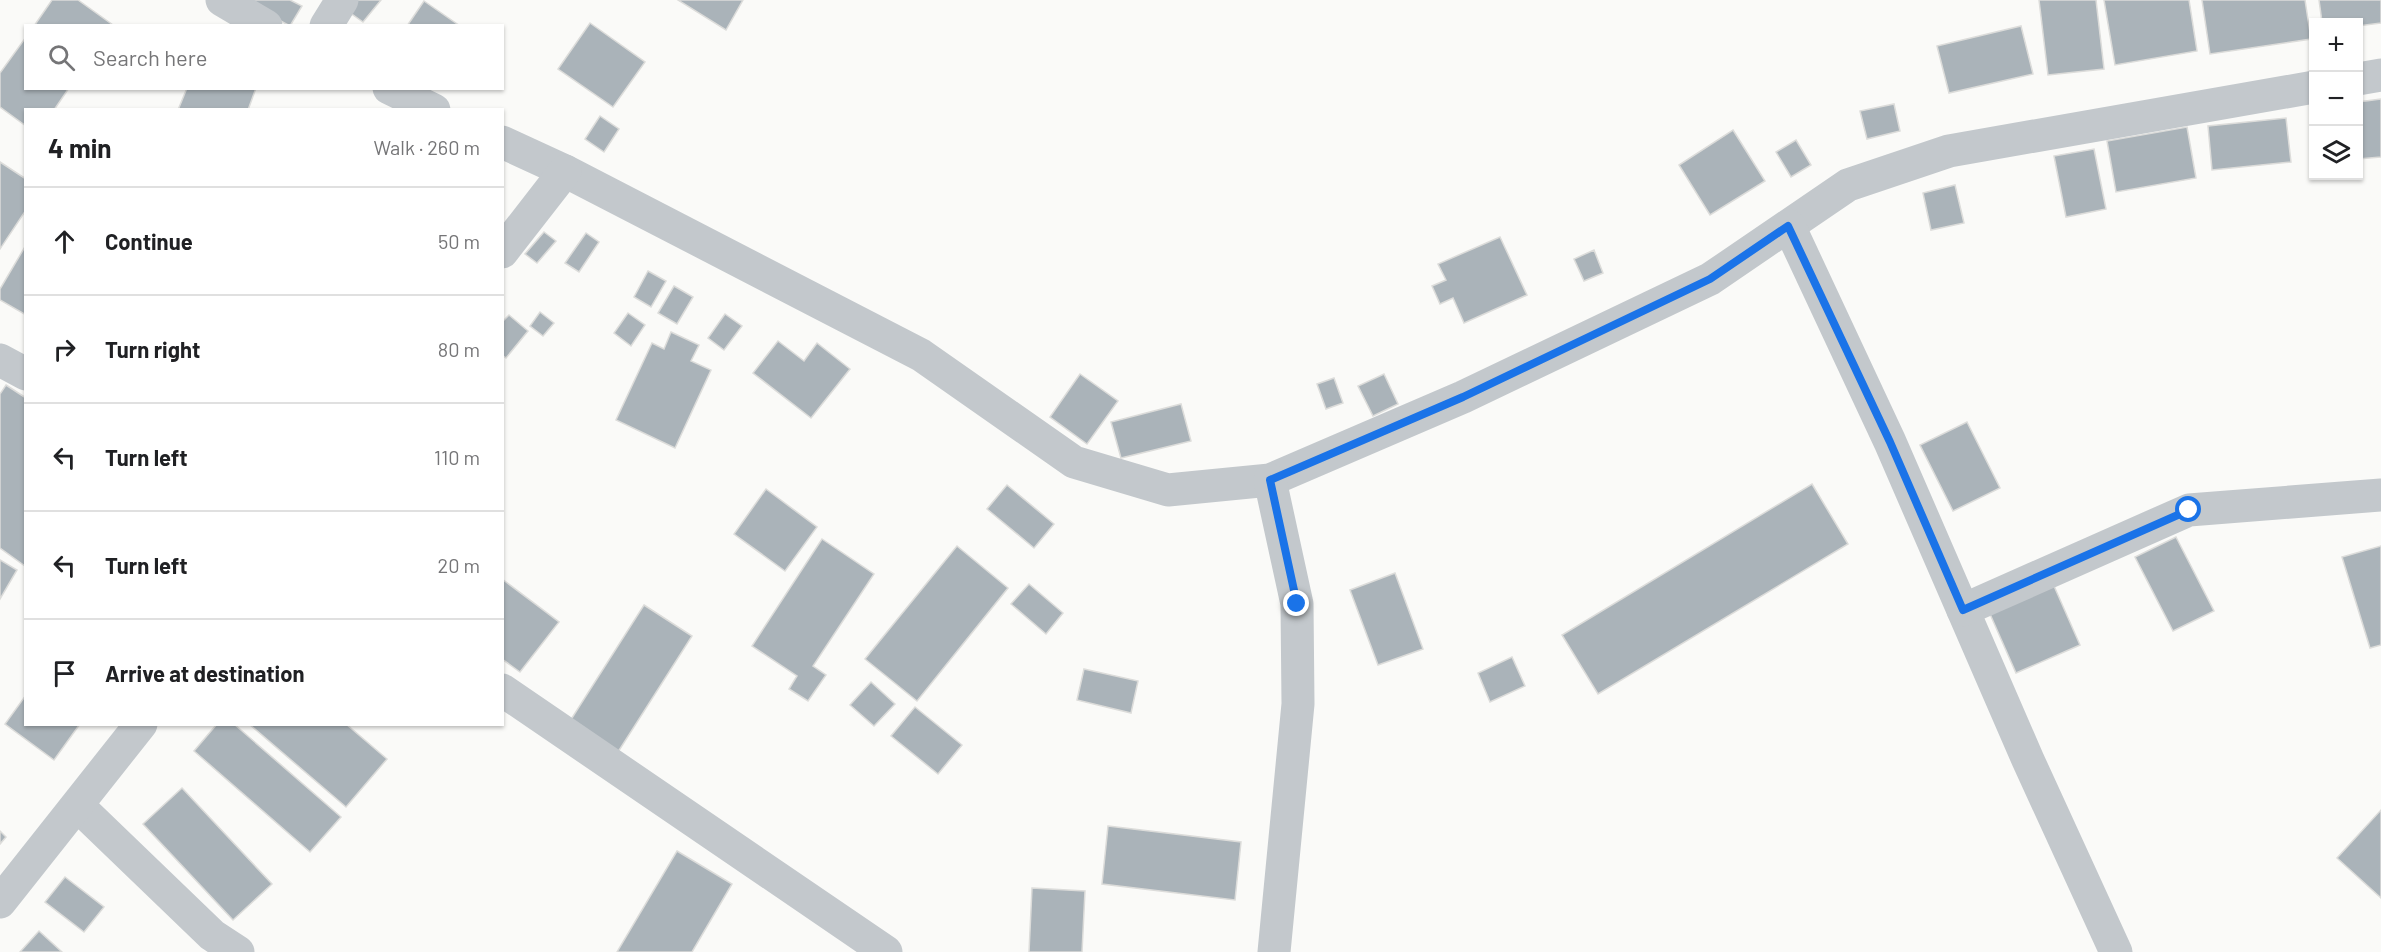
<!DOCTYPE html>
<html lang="en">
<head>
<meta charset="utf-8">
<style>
	body { margin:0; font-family:Barlow,sans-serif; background:#f6f6f6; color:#202124 }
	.controls { position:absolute; right:18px; top:18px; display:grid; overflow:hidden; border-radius:0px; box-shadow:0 2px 4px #0004 }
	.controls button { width:54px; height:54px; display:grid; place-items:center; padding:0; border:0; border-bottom:2px solid #e0e0e0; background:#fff; color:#202124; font:30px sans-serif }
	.stop { position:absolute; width:18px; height:18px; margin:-14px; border:4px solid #1a73e8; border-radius:50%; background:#fff }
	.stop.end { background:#1a73e8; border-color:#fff; box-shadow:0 2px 6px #0008 }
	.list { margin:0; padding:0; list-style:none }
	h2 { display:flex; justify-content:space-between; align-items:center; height:78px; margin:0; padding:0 24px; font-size:26px }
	h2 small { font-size:20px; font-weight:400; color:#757577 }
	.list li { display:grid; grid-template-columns:39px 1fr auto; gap:18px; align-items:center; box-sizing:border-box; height:108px; padding:0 24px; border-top:2px solid #e0e0e0 }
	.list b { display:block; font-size:22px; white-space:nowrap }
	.list em { font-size:20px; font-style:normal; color:#757577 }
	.icon { flex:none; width:33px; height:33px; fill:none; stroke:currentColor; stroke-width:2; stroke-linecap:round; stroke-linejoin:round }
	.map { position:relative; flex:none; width:2381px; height:952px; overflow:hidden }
	.search { position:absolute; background:#fff; box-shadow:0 2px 4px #0004; left:24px; top:24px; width:480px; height:66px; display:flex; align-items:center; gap:15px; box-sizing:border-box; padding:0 21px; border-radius:0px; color:#757577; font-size:22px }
	.panel { position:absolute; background:#fff; box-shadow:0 2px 4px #0004; left:24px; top:108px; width:480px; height:618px; border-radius:0px }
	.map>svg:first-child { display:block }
	.building { fill:#aab3b9; stroke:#dcdcda; stroke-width:1.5 }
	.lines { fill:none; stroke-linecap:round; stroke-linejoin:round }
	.minor { stroke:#c3c8cc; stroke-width:33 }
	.route { stroke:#1a73e8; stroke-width:8 }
</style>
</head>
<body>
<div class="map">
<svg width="2381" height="952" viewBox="0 0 2381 952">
	<rect width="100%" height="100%" fill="#fafaf8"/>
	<g class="building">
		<path d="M 52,0 L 78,0 L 113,25 L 34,26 Z"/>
		<path d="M 242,0 L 290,0 L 302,6 L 290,26 Z"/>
		<path d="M 348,0 L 381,0 L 363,22 L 342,7 Z"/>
		<path d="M 678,0 L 743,0 L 726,30 Z"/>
		<path d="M 2039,0 L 2096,0 L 2104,69 L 2048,75 Z"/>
		<path d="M 2104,0 L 2189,0 L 2197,51 L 2115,65 Z"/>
		<path d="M 2202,0 L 2305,0 L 2311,39 L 2210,54 Z"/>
		<path d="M 2319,0 L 2381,0 L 2381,23 L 2358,26 L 2358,22 L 2322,22 Z"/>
		<path d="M 424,1 L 460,26 L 407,26 Z"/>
		<path d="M 590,23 L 645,62 L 613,107 L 558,69 Z"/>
		<path d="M 2021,26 L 2033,74 L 1949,93 L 1937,46 Z"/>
		<path d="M 26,37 L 26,88 L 69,88 L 54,110 L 26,110 L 26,126 L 0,107 L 0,73 Z"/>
		<path d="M 187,88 L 256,88 L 248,110 L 178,110 Z"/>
		<path d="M 2381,99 L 2381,157 L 2358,159 L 2358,102 Z"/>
		<path d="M 1894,104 L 1900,131 L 1867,139 L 1860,111 Z"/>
		<path d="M 600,116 L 619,129 L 604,152 L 585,139 Z"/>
		<path d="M 2286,118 L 2291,162 L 2212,170 L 2208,126 Z"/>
		<path d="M 2187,127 L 2196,178 L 2116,192 L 2107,141 Z"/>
		<path d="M 1733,130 L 1765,181 L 1710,215 L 1679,165 Z"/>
		<path d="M 1796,140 L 1811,165 L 1791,177 L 1776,152 Z"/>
		<path d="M 2094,149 L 2106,209 L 2066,217 L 2054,156 Z"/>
		<path d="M 0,162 L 26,179 L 26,210 L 0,249 Z"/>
		<path d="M 1955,185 L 1964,223 L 1931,230 L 1923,193 Z"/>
		<path d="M 544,232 L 556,241 L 537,263 L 525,254 Z"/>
		<path d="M 586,233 L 599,242 L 579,272 L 565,263 Z"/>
		<path d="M 1500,237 L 1527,295 L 1464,323 L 1453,298 L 1440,304 L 1432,286 L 1446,280 L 1438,264 Z"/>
		<path d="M 26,245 L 26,315 L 0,300 L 0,289 Z"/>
		<path d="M 1594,250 L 1603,273 L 1584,281 L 1574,259 Z"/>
		<path d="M 648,271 L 666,281 L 651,307 L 634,297 Z"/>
		<path d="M 674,286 L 693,297 L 677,324 L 658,313 Z"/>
		<path d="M 540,312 L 554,323 L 543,336 L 530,326 Z"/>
		<path d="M 628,313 L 645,325 L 631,346 L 614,333 Z"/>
		<path d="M 725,314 L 742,326 L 724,350 L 708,338 Z"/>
		<path d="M 509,315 L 528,331 L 506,358 L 502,355 L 502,322 Z"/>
		<path d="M 671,332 L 699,345 L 691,361 L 711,370 L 675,448 L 616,420 L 652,343 L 664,349 Z"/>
		<path d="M 778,341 L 804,361 L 817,343 L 850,369 L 811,418 L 753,373 Z"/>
		<path d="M 1080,374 L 1118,401 L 1087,444 L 1050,417 Z"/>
		<path d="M 1384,374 L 1398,404 L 1373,416 L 1358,386 Z"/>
		<path d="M 1334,378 L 1343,403 L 1326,409 L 1317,384 Z"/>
		<path d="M 6,385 L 26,398 L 25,566 L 0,548 L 0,394 Z"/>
		<path d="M 1181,404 L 1191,441 L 1121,458 L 1111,422 Z"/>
		<path d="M 1967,422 L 2000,488 L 1953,511 L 1920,445 Z"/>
		<path d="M 1812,484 L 1848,544 L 1598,694 L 1562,635 Z"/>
		<path d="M 1007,485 L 1054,524 L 1034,548 L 987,509 Z"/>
		<path d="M 766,489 L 817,527 L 785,571 L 734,534 Z"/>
		<path d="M 2176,537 L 2214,611 L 2173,631 L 2135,557 Z"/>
		<path d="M 822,539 L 874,574 L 813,666 L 826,675 L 808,701 L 789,689 L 797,676 L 752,646 Z"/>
		<path d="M 957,546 L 1008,588 L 917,701 L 865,659 Z"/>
		<path d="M 2381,546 L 2381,645 L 2370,648 L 2342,557 Z"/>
		<path d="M 0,560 L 17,570 L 0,599 Z"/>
		<path d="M 1395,573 L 1423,649 L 1378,665 L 1350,590 Z"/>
		<path d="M 502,579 L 559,622 L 520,672 L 502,659 Z"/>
		<path d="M 1029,584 L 1063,613 L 1046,634 L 1011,604 Z"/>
		<path d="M 2054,586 L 2080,645 L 2016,673 L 1990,614 Z"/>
		<path d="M 644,605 L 692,636 L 618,752 L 570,721 Z"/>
		<path d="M 1512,657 L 1525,686 L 1490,702 L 1478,673 Z"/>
		<path d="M 1084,669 L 1138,681 L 1131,713 L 1077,700 Z"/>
		<path d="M 871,682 L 895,704 L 874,726 L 850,705 Z"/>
		<path d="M 26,695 L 26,724 L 80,724 L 54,760 L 5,724 Z"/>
		<path d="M 915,707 L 962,745 L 938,774 L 891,736 Z"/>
		<path d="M 217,724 L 234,724 L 341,817 L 310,852 L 194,751 Z"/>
		<path d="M 249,724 L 346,724 L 387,759 L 346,807 Z"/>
		<path d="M 182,788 L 272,884 L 233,920 L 143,824 Z"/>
		<path d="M 2381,810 L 2381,898 L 2337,858 Z"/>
		<path d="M 1108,826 L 1241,842 L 1235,900 L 1102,884 Z"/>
		<path d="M 0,831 L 6,837 L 0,844 Z"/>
		<path d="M 677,851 L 732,884 L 692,952 L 617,952 Z"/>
		<path d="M 65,877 L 104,907 L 84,932 L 45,902 Z"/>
		<path d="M 1032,888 L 1085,891 L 1082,952 L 1029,952 Z"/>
		<path d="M 39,931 L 62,952 L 20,952 Z"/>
	</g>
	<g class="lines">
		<g class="minor">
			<path d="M 222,0 L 266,26"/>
			<path d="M 326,26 L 342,0"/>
			<path d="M 2358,79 L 2381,75"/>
			<path d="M 389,88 L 434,110"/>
			<path d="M 502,142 L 565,171 L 921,355 L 1074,462 L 1168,490 L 1270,480 L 1463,397 L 1710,279 L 1848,185 L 1949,151 L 2314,87"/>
			<path d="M 1789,226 L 1890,442 L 2028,760 L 2116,952"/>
			<path d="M 502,252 L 565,171"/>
			<path d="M 0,360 L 26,374"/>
			<path d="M 1270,480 L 1297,604 L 1298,704 L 1274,952"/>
			<path d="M 1963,610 L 2189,510 L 2381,495"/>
			<path d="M 502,690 L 886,952"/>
			<path d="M 78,806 L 212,935 L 238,952"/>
			<path d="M 0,902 L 141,724"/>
		</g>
	</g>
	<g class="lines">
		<path class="route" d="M 1297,604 L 1270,480 L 1463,397 L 1710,279 L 1788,226 L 1890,442 L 1963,610 L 2189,510"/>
	</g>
</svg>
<div class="controls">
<button>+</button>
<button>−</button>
<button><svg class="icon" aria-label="layers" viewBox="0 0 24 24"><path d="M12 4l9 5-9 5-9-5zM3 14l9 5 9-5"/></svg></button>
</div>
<div class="stop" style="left:2189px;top:510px"></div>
<div class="stop end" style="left:1297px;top:604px"></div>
<div class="search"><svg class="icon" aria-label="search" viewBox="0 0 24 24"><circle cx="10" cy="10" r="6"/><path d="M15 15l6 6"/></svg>Search here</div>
<section class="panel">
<h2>4 min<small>Walk · 260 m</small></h2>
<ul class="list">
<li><svg class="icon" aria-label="ahead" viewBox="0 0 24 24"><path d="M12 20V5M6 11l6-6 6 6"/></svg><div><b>Continue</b></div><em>50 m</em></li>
<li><svg class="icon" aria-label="right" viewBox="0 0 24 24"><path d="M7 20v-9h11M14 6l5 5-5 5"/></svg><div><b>Turn right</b></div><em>80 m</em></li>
<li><svg class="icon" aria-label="left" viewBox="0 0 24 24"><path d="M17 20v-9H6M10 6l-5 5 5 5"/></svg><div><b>Turn left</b></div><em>110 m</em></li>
<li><svg class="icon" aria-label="left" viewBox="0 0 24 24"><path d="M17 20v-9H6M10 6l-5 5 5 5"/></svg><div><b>Turn left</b></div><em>20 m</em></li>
<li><svg class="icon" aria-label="arrive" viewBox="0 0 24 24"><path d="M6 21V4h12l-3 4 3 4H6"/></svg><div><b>Arrive at destination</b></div></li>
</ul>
</section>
</div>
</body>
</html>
